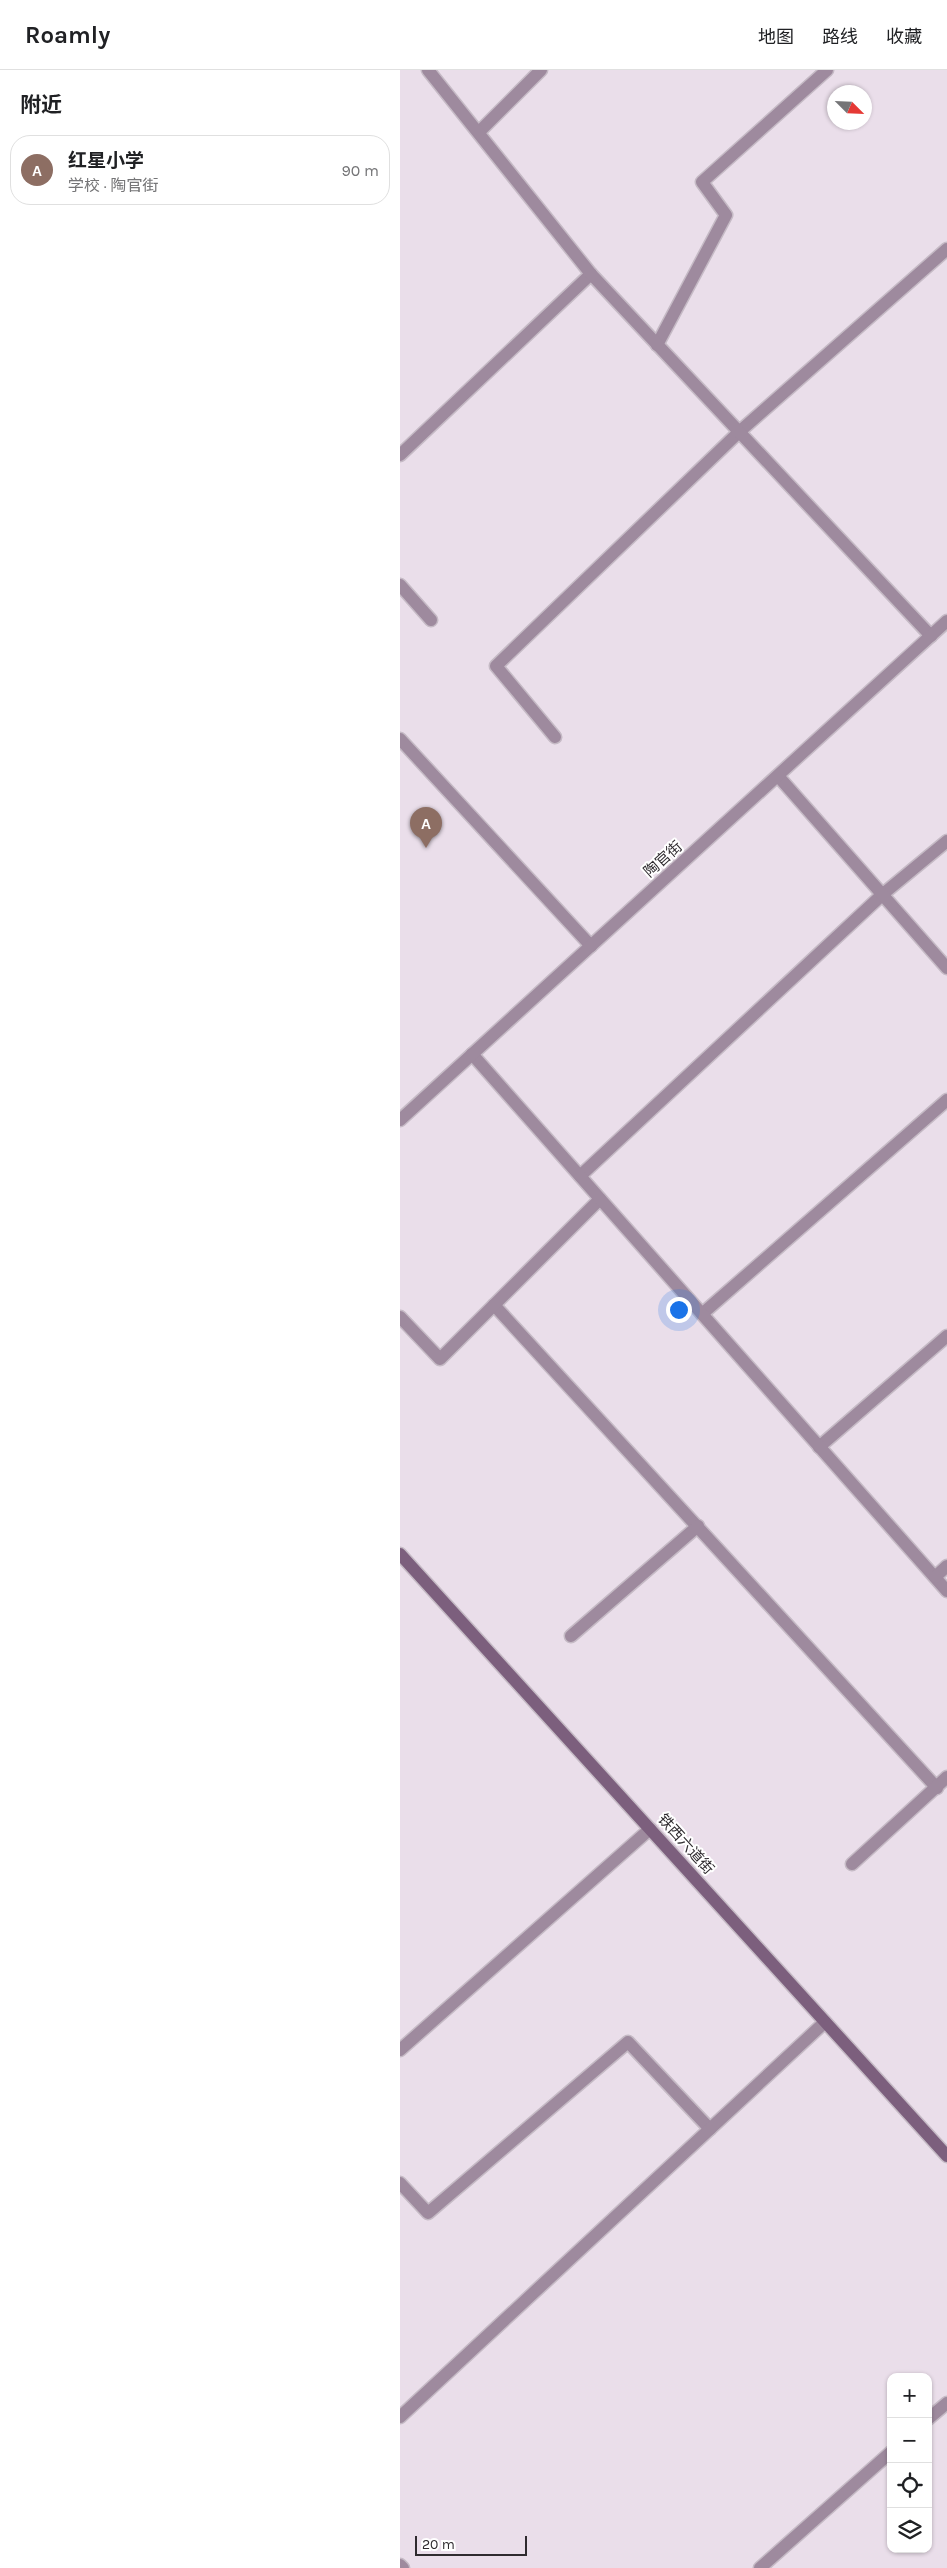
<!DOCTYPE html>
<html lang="zh">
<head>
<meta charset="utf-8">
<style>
	body { margin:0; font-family:Karla,"Noto Sans SC",sans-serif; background:#f2f2f2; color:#202124 }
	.controls { position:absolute; right:15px; bottom:15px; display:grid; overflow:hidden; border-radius:10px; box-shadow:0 1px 4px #0004 }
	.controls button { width:45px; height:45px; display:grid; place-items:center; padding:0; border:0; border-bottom:1px solid #e0e0e0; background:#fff; color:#202124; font:25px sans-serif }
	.compass { position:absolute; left:427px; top:15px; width:45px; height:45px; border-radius:50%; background:#fff; box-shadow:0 1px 4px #0004; rotate:114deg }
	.scale { position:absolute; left:15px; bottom:12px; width:112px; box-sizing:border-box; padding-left:5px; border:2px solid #2f2b2f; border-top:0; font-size:14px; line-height:18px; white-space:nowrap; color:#2f2b2f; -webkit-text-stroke:4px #fff; paint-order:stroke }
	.you { position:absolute; left:278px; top:1239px; width:18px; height:18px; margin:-12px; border:4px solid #fff; border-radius:50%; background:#1a73e8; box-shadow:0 0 0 8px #1a73e833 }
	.badge { display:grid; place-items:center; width:32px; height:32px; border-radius:50%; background:#b45309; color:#fff; font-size:16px; font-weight:700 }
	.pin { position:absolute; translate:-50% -41px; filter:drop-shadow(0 1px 2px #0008) }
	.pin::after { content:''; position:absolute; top:26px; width:18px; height:15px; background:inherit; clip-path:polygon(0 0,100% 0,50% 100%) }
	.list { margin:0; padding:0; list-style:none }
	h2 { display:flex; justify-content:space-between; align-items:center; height:65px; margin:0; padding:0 20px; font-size:21px }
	h2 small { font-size:16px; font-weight:400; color:#757577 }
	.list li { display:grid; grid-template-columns:32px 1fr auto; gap:15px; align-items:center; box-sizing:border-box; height:70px; margin:0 10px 10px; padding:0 10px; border:1px solid #e0e0e0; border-radius:20px }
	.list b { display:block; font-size:19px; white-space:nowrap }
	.list p { margin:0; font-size:16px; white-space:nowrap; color:#757577 }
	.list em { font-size:16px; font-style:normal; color:#757577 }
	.icon { flex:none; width:28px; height:28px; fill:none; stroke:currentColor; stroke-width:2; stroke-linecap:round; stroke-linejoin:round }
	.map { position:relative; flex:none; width:547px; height:2498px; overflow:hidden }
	header { display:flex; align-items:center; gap:30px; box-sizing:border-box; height:70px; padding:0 25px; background:#fff; border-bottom:1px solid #e0e0e0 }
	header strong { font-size:24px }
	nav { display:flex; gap:28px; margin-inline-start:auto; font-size:18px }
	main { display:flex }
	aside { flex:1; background:#fff }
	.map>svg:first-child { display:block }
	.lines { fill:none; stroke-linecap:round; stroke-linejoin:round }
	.lane-casing { stroke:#c5bac5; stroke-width:15 }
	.street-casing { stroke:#c5bac5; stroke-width:15 }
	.secondary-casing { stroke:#c5bac5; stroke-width:15 }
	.lane { stroke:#9e8a9e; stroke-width:12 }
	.street { stroke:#9e8a9e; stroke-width:12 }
	.secondary { stroke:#7c5f7d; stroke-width:12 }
	.labels { text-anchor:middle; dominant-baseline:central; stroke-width:4; stroke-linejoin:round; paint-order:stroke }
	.street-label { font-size:15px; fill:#2f2b2f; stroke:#fff }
</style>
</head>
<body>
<header>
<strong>Roamly</strong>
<nav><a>地图</a><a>路线</a><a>收藏</a></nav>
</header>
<main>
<aside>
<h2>附近<small></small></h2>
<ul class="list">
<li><span class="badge" style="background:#8d6e63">A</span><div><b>红星小学</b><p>学校 · 陶官街</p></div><em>90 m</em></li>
</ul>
</aside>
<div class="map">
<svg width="547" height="2498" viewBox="0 0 547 2498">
	<rect width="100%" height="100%" fill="#eadeea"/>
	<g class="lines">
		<g class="lane-casing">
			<g id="lane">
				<path d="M 79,62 L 141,0"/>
				<path d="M 257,275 L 326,145 L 302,112 L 427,0"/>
				<path d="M 0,385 L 191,204"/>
				<path d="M 0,515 L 31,550"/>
				<path d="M 155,667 L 96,596 L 339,362 L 547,179"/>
				<path d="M 0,669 L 191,876"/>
				<path d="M 180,1106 L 483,824 L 547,771"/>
				<path d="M 94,1235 L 537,1718"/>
				<path d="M 302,1244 L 547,1030"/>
				<path d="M 0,1247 L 40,1289 L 200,1129"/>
				<path d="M 419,1377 L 547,1266"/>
				<path d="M 171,1566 L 298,1456"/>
				<path d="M 452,1794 L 547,1707"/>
				<path d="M 0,1980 L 250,1759"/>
				<path d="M 0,2113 L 28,2143 L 228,1972 L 310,2059"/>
				<path d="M 0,2347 L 425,1952"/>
				<path d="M 528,2349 L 547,2333"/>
				<path d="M 0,2495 L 3,2498"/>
				<path d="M 360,2498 L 491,2382"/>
			</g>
		</g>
		<g class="street-casing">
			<g id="street">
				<path d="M 28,0 L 191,204 L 531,566"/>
				<path d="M 378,706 L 547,898"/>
				<path d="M 72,984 L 547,1521"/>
				<path d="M 0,1050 L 547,551"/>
				<path d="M 535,1507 L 547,1496"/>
			</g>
		</g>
		<g class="secondary-casing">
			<path id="secondary" d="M 0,1484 L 547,2086"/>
		</g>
		<use href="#lane" class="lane"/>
		<use href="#street" class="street"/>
		<use href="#secondary" class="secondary"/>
	</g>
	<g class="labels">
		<g class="street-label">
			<text transform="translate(263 789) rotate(-42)">陶官街</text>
			<text transform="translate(286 1774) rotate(48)">铁西六道街</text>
		</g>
	</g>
</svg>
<div class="controls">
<button>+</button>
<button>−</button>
<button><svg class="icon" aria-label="locate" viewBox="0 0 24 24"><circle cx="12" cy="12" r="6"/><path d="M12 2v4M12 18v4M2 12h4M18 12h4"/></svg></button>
<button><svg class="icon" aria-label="layers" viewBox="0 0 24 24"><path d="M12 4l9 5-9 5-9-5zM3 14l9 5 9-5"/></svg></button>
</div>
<svg class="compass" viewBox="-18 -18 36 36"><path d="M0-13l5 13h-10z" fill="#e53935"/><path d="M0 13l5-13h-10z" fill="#757577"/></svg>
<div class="scale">20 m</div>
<div class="you"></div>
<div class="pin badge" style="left:26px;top:778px;background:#8d6e63">A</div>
</div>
</main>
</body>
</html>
